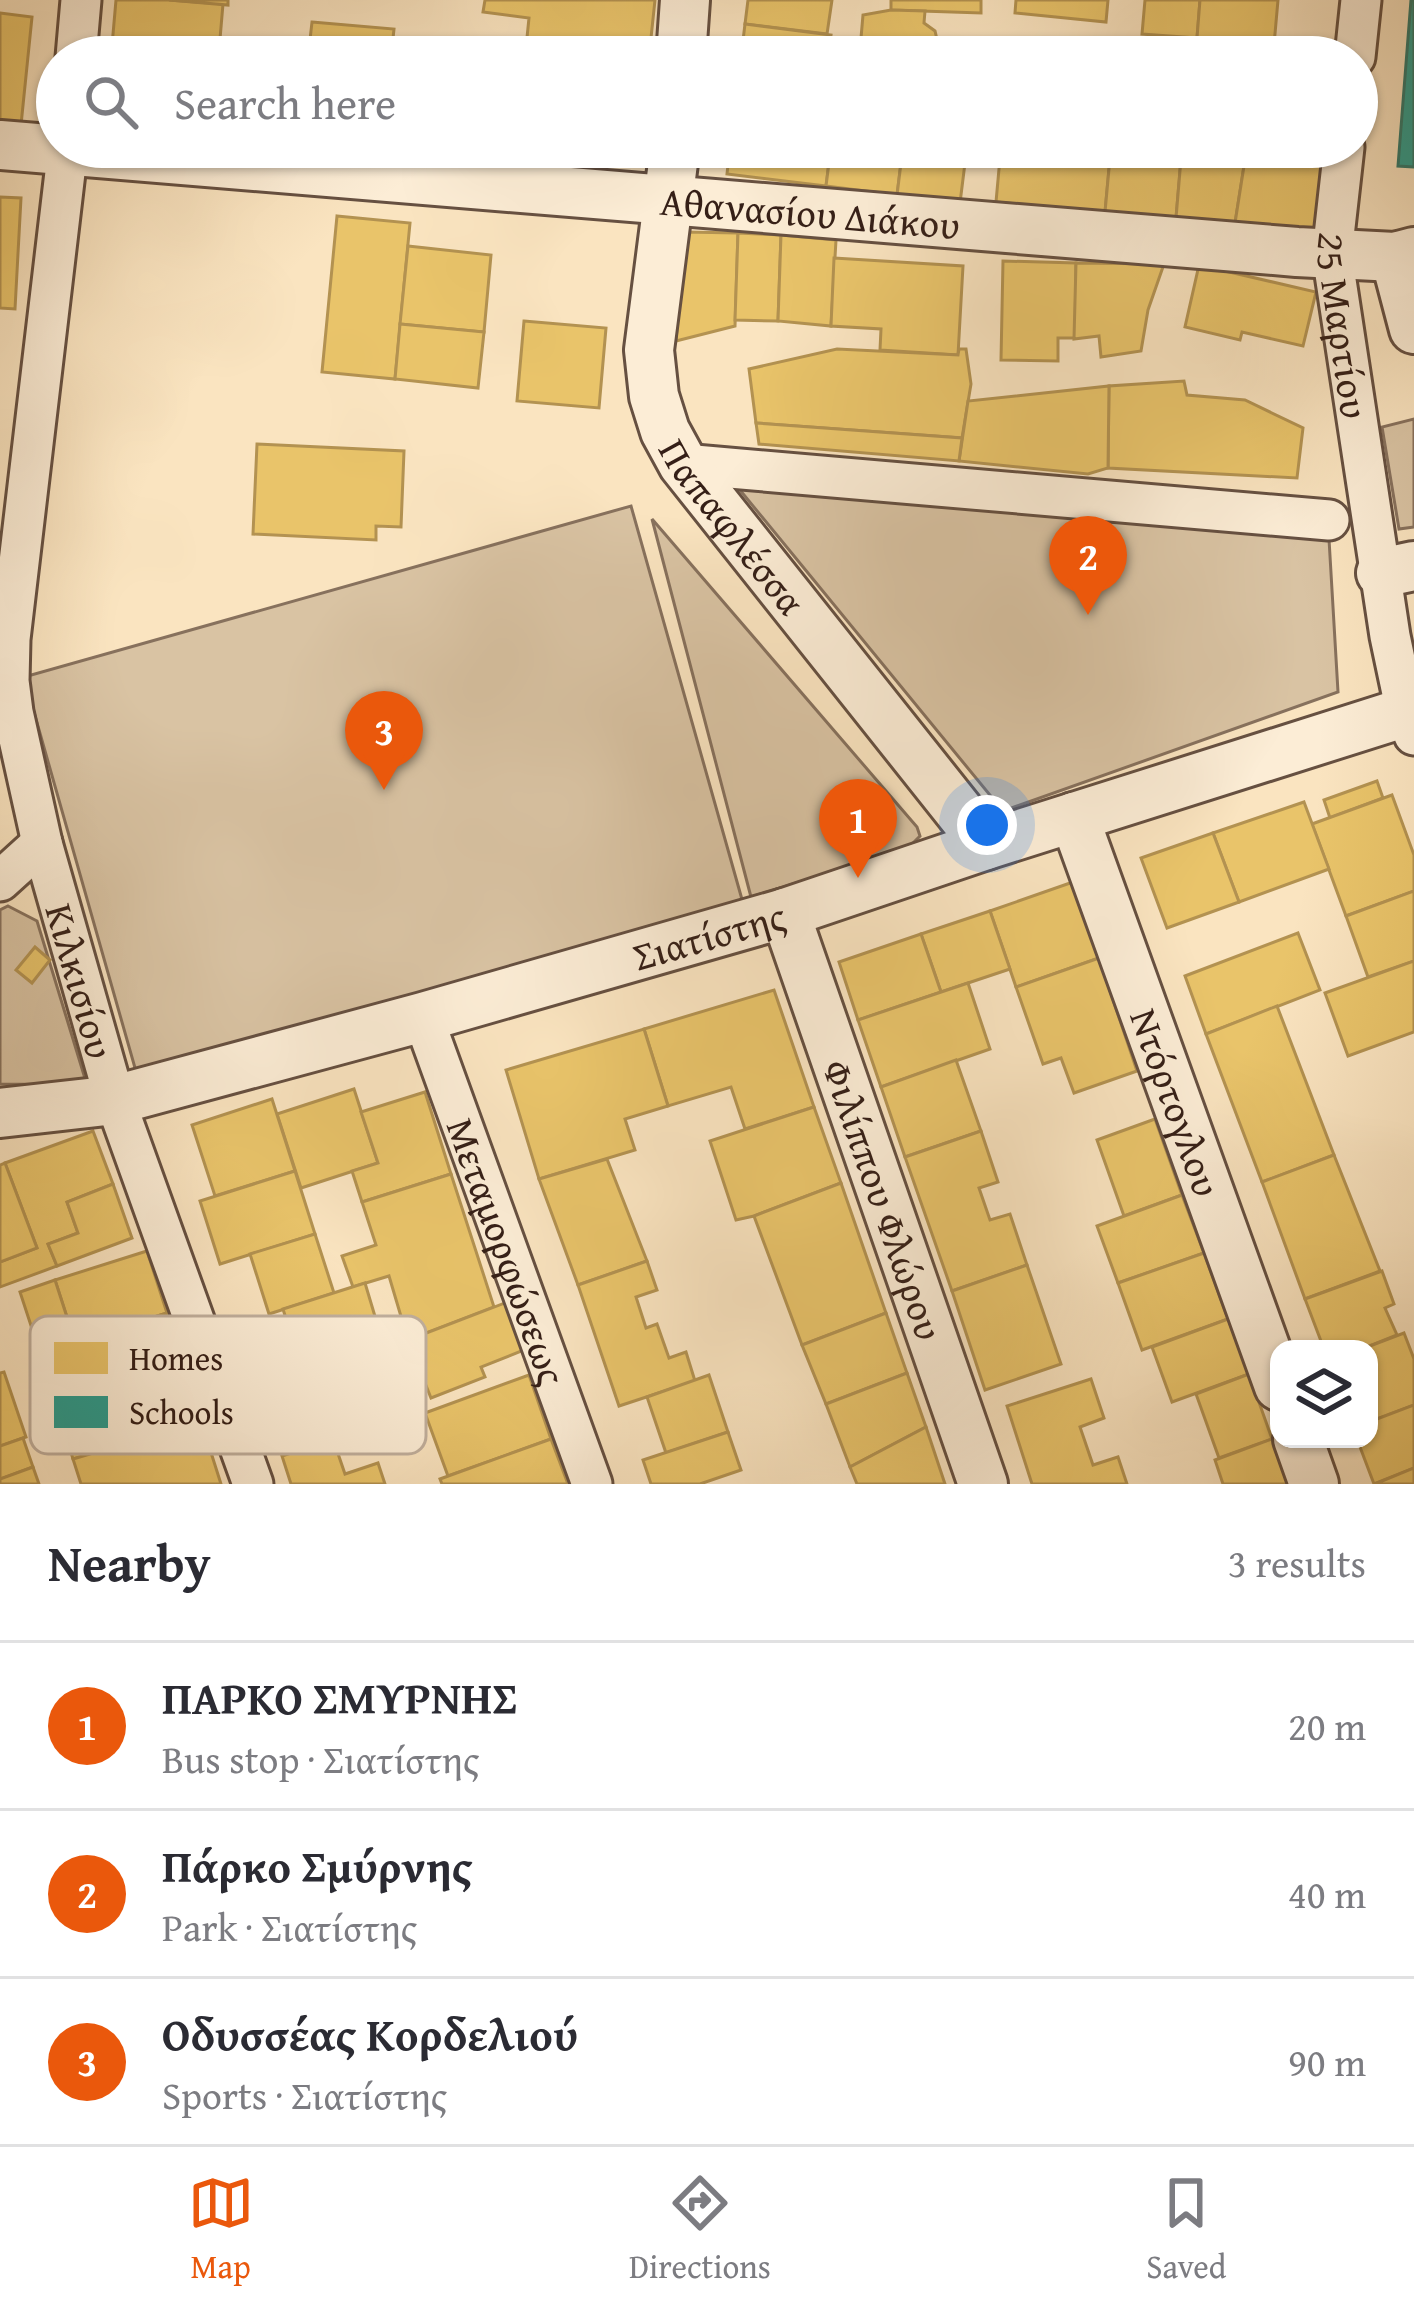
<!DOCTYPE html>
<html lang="en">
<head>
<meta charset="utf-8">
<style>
	body { margin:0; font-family:"Gentium Book Plus",serif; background:#f7f7f7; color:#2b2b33 }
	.controls { position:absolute; right:36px; bottom:36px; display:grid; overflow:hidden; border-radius:24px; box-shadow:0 3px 9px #0004 }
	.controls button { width:108px; height:108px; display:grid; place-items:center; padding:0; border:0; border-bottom:3px solid #e1e1e2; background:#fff; color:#2b2b33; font:60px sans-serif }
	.you { position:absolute; left:987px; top:825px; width:42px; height:42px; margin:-30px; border:9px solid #fff; border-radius:50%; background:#1a73e8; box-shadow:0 0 0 18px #1a73e833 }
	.badge { display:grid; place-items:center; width:78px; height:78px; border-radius:50%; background:#ea580c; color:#fff; font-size:39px; font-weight:700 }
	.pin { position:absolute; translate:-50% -99px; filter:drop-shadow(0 3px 6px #0008) }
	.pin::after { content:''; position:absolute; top:63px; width:42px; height:36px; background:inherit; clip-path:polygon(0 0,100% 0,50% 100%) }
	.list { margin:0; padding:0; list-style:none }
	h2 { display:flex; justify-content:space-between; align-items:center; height:156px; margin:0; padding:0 48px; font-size:51px }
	h2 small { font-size:39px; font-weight:400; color:#7c7c81 }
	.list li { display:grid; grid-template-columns:78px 1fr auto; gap:36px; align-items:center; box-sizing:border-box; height:168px; padding:0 48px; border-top:3px solid #e1e1e2 }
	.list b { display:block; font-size:45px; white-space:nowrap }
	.list p { margin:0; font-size:39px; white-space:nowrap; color:#7c7c81 }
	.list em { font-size:39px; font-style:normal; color:#7c7c81 }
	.icon { flex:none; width:66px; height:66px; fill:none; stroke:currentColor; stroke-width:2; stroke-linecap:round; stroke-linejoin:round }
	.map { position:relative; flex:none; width:1414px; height:1484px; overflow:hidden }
	.search { position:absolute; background:#fff; box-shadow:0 3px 9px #0004; left:36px; right:36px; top:36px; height:132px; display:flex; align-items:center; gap:30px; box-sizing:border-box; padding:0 42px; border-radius:66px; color:#7c7c81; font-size:45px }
	.sheet { height:660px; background:#fff }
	nav { display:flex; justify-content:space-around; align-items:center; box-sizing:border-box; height:168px; border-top:3px solid #e1e1e2; background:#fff; font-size:33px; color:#7c7c81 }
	nav a { display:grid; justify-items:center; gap:6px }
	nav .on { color:#ea580c }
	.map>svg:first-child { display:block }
	.green { fill:#d9c3a3; stroke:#87715d; stroke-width:3 }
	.homes { fill:#e9c46a; stroke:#b39251; stroke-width:3 }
	.schools { fill:#2a9d8f; stroke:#2d776b; stroke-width:3 }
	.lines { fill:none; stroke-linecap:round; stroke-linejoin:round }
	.minor-casing { stroke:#665041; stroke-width:45 }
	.tertiary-casing { stroke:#665041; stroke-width:54 }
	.minor { stroke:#fcedd6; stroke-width:39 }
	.tertiary { stroke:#fcedd6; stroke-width:48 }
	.labels { text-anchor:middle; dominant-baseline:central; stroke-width:12; stroke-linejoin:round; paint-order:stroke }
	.street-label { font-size:39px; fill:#351f17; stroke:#fcedd6 }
	.key { fill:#fcedd6; stroke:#c0af9d; stroke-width:3 }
	.key-label { font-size:33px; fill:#351f17 }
</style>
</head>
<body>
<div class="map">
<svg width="1414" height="1484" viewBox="0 0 1414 1484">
	<rect width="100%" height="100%" fill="#fae4c0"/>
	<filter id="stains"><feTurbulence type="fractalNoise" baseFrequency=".00167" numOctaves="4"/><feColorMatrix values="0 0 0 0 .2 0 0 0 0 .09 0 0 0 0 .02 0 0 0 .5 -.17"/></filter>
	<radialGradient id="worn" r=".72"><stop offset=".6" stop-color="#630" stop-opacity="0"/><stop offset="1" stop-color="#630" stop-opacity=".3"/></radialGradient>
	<g class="green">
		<path d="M 1414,419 L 1414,527 L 1399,529 L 1382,427 Z"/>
		<path d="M 735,484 L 1329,539 L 1338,692 L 1003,811 Z"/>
		<path d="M 631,506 L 743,903 L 137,1075 L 24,677 Z"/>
		<path d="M 652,519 L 917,827 L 920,836 L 908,848 L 751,897 Z"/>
		<path d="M 8,906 L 37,921 L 87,1085 L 0,1084 L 0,910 Z"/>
	</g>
	<g class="homes">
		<path d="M 116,0 L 169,0 L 223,4 L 220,39 L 243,41 L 242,57 L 111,57 Z"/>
		<path d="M 169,0 L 228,0 L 228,5 Z"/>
		<path d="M 485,0 L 655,0 L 649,57 L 525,57 L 529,18 L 483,12 Z"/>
		<path d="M 748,0 L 832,0 L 827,34 L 745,24 Z"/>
		<path d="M 891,0 L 981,0 L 981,13 L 891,10 Z"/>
		<path d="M 1016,0 L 1108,0 L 1106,22 L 1015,13 Z"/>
		<path d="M 1145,0 L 1200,0 L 1197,38 L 1142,34 Z"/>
		<path d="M 1200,0 L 1278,0 L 1274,45 L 1197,38 Z"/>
		<path d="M 891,10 L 925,11 L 924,23 L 935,31 L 941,57 L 869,57 L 870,39 L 861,38 L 863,15 Z"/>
		<path d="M 0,13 L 32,17 L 21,125 L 0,123 Z"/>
		<path d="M 312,22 L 394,29 L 391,57 L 308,57 Z"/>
		<path d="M 745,24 L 831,35 L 828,57 L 741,57 Z"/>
		<path d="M 243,41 L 309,46 L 308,57 L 242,57 Z"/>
		<path d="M 392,52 L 450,57 L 391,57 Z"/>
		<path d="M 1009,52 L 1069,57 L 1008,57 Z"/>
		<path d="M 584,147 L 638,147 L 636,157 L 584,150 Z"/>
		<path d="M 730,147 L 831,147 L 826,186 L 727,174 Z"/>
		<path d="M 831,147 L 903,147 L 897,195 L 826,186 Z"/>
		<path d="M 903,147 L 967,147 L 960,203 L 897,195 Z"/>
		<path d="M 1001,147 L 1111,147 L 1105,212 L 996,202 Z"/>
		<path d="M 1111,147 L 1182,147 L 1176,218 L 1105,212 Z"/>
		<path d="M 1182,147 L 1247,147 L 1235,223 L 1176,218 Z"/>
		<path d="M 1247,147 L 1328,147 L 1321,231 L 1235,223 Z"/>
		<path d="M 0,197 L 21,198 L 15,309 L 0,308 Z"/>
		<path d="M 337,216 L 410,223 L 395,379 L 322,372 Z"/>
		<path d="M 685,232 L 738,233 L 735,326 L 676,341 Z"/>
		<path d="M 738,233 L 781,235 L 778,321 L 735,320 Z"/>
		<path d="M 781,235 L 836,240 L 831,326 L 778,321 Z"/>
		<path d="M 408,246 L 491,255 L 484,332 L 400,324 Z"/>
		<path d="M 834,258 L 963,266 L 958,355 L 880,350 L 881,329 L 831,326 Z"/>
		<path d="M 1003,261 L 1076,263 L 1075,338 L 1058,338 L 1058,361 L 1001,360 Z"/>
		<path d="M 1076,263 L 1164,264 L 1148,310 L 1141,351 L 1101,357 L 1099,336 L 1074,339 Z"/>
		<path d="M 1199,265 L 1316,292 L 1303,346 L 1242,332 L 1240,340 L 1185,327 Z"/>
		<path d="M 524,321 L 606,328 L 599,408 L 517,401 Z"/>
		<path d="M 400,324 L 484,332 L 478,388 L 395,379 Z"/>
		<path d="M 837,349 L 958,355 L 959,349 L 966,349 L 971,384 L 962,438 L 756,423 L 749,369 Z"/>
		<path d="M 1184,381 L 1187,395 L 1245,400 L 1303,428 L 1297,478 L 1108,468 L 1109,386 Z"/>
		<path d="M 1109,386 L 1108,468 L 1088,474 L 959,461 L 968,401 Z"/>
		<path d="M 756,423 L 962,438 L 959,461 L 759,444 Z"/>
		<path d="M 257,444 L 404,451 L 401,527 L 376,526 L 376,540 L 253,534 Z"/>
		<path d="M 1377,781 L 1383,798 L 1330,818 L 1324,800 Z"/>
		<path d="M 1392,795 L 1414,855 L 1414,891 L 1346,916 L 1312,824 Z"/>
		<path d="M 1304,802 L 1329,869 L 1239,902 L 1213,833 Z"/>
		<path d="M 1213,833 L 1239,902 L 1167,928 L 1141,858 Z"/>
		<path d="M 1073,882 L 1099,958 L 1016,987 L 990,911 Z"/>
		<path d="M 1414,891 L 1414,961 L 1368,977 L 1346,916 Z"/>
		<path d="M 990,911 L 1010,969 L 941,992 L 921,934 Z"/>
		<path d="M 1298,933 L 1320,990 L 1206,1034 L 1185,976 Z"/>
		<path d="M 921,934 L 941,992 L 858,1020 L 839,962 Z"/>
		<path d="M 35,947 L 50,960 L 32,983 L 16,970 Z"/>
		<path d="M 1099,958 L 1137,1071 L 1074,1093 L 1061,1058 L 1043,1064 L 1016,987 Z"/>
		<path d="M 1414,961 L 1414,1032 L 1348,1056 L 1325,993 Z"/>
		<path d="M 968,983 L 990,1049 L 881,1087 L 858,1020 Z"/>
		<path d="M 774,990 L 814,1107 L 745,1129 L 731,1087 L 668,1106 L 644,1029 Z"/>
		<path d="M 1277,1006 L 1334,1155 L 1262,1182 L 1206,1034 Z"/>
		<path d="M 644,1029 L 668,1106 L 625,1119 L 635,1150 L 539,1179 L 506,1070 Z"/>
		<path d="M 956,1060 L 981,1131 L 905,1157 L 881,1087 Z"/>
		<path d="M 354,1089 L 378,1163 L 301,1188 L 277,1114 Z"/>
		<path d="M 425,1092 L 451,1174 L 362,1202 L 352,1171 L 378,1163 L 361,1112 Z"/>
		<path d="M 272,1099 L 295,1171 L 215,1196 L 192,1125 Z"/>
		<path d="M 814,1107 L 841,1183 L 754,1216 L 736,1220 L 710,1141 Z"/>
		<path d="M 1155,1119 L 1182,1195 L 1124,1216 L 1097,1140 Z"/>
		<path d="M 93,1131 L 113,1184 L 67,1202 L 78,1233 L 48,1244 L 57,1266 L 0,1287 L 0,1262 L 37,1248 L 5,1163 Z"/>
		<path d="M 981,1131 L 998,1182 L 979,1188 L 990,1220 L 1010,1214 L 1027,1265 L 952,1291 L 905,1157 Z"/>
		<path d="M 1334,1155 L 1380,1271 L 1305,1299 L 1262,1182 Z"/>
		<path d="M 607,1159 L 647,1261 L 578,1285 L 539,1179 Z"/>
		<path d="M 5,1163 L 37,1248 L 0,1262 L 0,1165 Z"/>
		<path d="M 295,1171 L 315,1234 L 220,1264 L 200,1201 Z"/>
		<path d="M 451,1174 L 494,1307 L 408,1340 L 389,1276 L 353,1287 L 342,1256 L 376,1245 L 362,1202 Z"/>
		<path d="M 841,1183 L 886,1313 L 802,1345 L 754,1216 Z"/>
		<path d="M 113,1184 L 132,1238 L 57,1266 L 48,1244 L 78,1233 L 67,1202 Z"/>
		<path d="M 1182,1195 L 1204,1253 L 1118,1283 L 1097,1226 Z"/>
		<path d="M 315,1234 L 334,1293 L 269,1314 L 250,1254 Z"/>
		<path d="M 147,1251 L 167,1313 L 75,1342 L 55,1280 Z"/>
		<path d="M 1204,1253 L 1228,1319 L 1142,1350 L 1118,1283 Z"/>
		<path d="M 647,1261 L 657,1290 L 636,1297 L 646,1328 L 657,1324 L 669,1358 L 686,1352 L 695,1381 L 619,1406 L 578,1285 Z"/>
		<path d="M 1027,1265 L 1061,1364 L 985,1390 L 952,1291 Z"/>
		<path d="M 1382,1271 L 1394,1304 L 1385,1308 L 1397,1335 L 1362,1349 L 1324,1349 L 1305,1299 Z"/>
		<path d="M 55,1280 L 75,1342 L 40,1353 L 20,1292 Z"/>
		<path d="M 365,1283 L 386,1353 L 305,1380 L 283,1309 Z"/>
		<path d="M 510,1301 L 529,1348 L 481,1367 L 485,1377 L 431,1398 L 408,1340 Z"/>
		<path d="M 167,1313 L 201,1421 L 73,1459 L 40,1353 Z"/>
		<path d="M 886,1313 L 907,1373 L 826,1404 L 802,1345 Z"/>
		<path d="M 1228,1319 L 1249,1374 L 1172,1402 L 1152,1347 Z"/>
		<path d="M 1404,1333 L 1414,1359 L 1414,1405 L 1369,1422 L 1369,1349 L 1362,1349 Z"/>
		<path d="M 4,1372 L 26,1437 L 0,1446 L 0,1373 Z"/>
		<path d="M 907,1373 L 926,1427 L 850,1467 L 826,1404 Z"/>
		<path d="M 1249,1374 L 1272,1439 L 1219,1458 L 1196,1394 Z"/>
		<path d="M 529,1375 L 551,1439 L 448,1476 L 425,1413 Z"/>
		<path d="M 709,1375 L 728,1432 L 666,1453 L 647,1397 Z"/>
		<path d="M 1091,1379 L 1104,1418 L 1080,1427 L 1093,1465 L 1118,1457 L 1127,1484 L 1032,1484 L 1007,1406 Z"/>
		<path d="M 1414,1405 L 1414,1468 L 1374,1484 L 1357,1439 L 1369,1439 L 1369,1422 Z"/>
		<path d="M 201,1421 L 221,1484 L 81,1484 L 73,1459 Z"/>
		<path d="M 926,1427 L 945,1484 L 857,1484 L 850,1467 Z"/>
		<path d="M 728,1432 L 741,1470 L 700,1484 L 651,1484 L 643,1460 Z"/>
		<path d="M 23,1438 L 33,1467 L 0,1479 L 0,1446 Z"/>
		<path d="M 333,1439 L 345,1474 L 378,1463 L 385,1484 L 291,1484 L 282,1456 Z"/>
		<path d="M 551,1439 L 568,1484 L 442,1484 L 440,1479 Z"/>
		<path d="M 1272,1439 L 1289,1484 L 1223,1484 L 1215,1460 Z"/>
		<path d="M 33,1467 L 39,1484 L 0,1484 L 0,1479 Z"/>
		<path d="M 1414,1468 L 1414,1484 L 1375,1484 Z"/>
	</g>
	<path class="schools" d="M 1411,0 L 1414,0 L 1414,167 L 1398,166 Z"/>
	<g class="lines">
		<g class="minor-casing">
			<g id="minor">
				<path d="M 76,57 L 81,0"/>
				<path d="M 1355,57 L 1361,0"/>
				<path id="s1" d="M 68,147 L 10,639 L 9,681 L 13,712 L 42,843 L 115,1100 L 253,1484"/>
				<path id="s2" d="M 1344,147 L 1332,254 L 1390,636 L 1406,712 L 1414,735"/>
				<path d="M 683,464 L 1329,520"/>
				<path d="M 0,881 L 42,843"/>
				<path id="s3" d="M 423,1017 L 592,1484"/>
			</g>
		</g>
		<g class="tertiary-casing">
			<g id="tertiary">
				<path d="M 681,57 L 685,0"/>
				<path id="s4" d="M 0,145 L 1297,252 L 1395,257 L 1414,252"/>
				<path id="s5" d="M 675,147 L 649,350 L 654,396 L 665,431 L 683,464 L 986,845"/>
				<path d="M 1395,257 L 1414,329"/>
				<path d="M 1381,573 L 1414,566"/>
				<path id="s6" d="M 1074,817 L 1279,1386"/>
				<path id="s7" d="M 785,913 L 983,1484"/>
				<path id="s8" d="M 0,1113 L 115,1100 L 423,1017 L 785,913 L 986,845 L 1406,712"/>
				<path d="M 1298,1439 L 1314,1484"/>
			</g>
		</g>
		<use href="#minor" class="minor"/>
		<use href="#tertiary" class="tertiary"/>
	</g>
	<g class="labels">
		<g class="street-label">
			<text stroke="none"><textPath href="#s4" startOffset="813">Αθανασίου Διάκου</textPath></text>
			<text stroke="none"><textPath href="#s2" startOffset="180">25 Μαρτίου</textPath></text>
			<text stroke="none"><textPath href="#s5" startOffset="405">Παπαφλέσσα</textPath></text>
			<text stroke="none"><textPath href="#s8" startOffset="732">Σιατίστης</textPath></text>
			<text stroke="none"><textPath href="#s1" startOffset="846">Κιλκισίου</textPath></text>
			<text stroke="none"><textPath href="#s6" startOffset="303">Ντόρτογλου</textPath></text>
			<text stroke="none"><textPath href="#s7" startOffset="303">Φιλίππου Φλώρου</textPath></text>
			<text stroke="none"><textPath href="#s3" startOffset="249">Μεταμορφώσεως</textPath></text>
		</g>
	</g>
	<rect x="30" y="1316" width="396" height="138" rx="18" class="key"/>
	<rect x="54" y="1342" width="54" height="32" fill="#e9c46a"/>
	<rect x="54" y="1396" width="54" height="32" fill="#2a9d8f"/>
	<g class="key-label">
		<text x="129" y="1370">Homes</text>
		<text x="129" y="1424">Schools</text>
	</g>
	<rect width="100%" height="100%" filter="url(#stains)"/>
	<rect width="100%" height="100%" fill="url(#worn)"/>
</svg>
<div class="controls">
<button><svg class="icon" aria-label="layers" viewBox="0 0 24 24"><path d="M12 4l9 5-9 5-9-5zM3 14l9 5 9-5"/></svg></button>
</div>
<div class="you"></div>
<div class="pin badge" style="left:858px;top:878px">1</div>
<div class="pin badge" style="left:1088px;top:615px">2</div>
<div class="pin badge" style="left:384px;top:790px">3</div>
<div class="search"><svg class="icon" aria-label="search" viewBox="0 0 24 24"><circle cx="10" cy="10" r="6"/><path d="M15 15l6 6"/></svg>Search here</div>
</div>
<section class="sheet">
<h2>Nearby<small>3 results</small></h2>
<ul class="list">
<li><span class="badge">1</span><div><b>ΠΑΡΚΟ ΣΜΥΡΝΗΣ</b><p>Bus stop · Σιατίστης</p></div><em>20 m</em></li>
<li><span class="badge">2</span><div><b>Πάρκο Σμύρνης</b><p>Park · Σιατίστης</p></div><em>40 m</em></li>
<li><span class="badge">3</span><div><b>Οδυσσέας Κορδελιού</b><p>Sports · Σιατίστης</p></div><em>90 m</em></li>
</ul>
</section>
<nav>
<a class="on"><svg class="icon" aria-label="map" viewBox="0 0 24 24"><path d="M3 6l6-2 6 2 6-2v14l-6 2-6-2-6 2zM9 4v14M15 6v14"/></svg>Map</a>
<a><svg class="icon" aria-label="directions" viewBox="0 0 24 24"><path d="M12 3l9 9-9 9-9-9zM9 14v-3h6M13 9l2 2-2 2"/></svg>Directions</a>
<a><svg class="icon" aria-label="saved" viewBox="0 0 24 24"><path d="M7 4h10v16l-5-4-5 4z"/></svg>Saved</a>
</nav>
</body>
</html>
